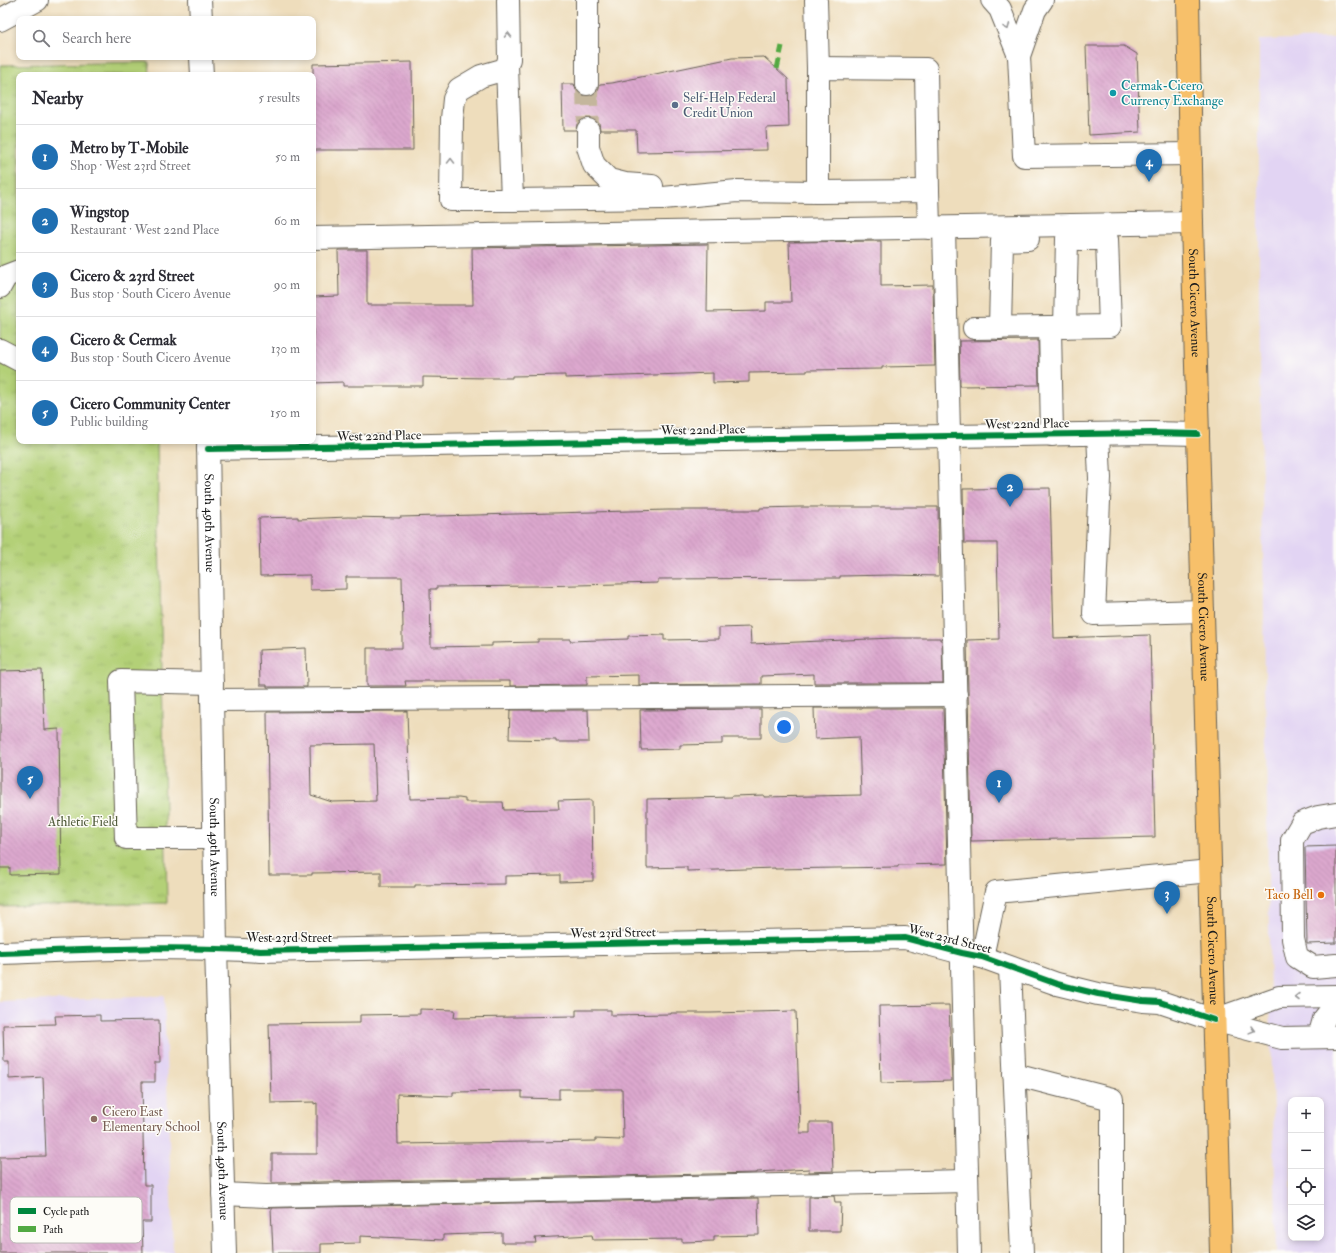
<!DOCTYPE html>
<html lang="en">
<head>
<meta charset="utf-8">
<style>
	body { margin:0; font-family:"IM FELL Double Pica",serif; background:#f7f7f7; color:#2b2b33 }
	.controls { position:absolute; right:12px; bottom:12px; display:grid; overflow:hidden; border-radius:8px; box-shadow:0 2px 6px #0003 }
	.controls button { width:36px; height:36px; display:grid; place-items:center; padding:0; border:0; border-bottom:1px solid #e1e1e2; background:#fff; color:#2b2b33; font:20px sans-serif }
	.you { position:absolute; left:784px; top:727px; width:14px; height:14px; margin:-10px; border:3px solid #fff; border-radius:50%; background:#1a73e8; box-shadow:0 0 0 6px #1a73e833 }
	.badge { display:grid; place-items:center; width:26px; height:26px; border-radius:50%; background:#1f6fb2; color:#fff; font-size:13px; font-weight:700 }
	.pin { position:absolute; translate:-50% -33px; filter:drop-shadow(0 1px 2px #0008) }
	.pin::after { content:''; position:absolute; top:21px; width:14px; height:12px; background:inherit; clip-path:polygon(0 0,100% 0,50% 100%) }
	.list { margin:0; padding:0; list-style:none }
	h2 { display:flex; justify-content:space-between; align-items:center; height:52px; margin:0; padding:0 16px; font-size:17px }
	h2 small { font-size:13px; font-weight:400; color:#7c7c81 }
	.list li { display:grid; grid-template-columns:26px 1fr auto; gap:12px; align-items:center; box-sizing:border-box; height:64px; padding:0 16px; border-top:1px solid #e1e1e2 }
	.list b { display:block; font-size:15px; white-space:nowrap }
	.list p { margin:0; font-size:13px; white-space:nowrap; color:#7c7c81 }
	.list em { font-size:13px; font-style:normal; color:#7c7c81 }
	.icon { flex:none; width:22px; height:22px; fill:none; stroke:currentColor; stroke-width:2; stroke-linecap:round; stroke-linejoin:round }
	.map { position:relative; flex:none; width:1336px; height:1253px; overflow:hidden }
	.search { position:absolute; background:#fff; box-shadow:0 2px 6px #0003; left:16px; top:16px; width:300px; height:44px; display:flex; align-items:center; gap:10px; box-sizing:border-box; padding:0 14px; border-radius:8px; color:#7c7c81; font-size:15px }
	.panel { position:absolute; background:#fff; box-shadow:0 2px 6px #0003; left:16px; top:72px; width:300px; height:372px; border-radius:8px }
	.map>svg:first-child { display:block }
	.built { fill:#e2d4f3; fill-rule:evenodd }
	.park { fill:url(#park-tufts); stroke:#68764a }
	.building { fill:url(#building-back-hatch); fill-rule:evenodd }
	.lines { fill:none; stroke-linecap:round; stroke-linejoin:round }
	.minor-tunnel { stroke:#c4b69c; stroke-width:22; stroke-dasharray:22 11; stroke-linecap:butt }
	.minor-casing { stroke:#666054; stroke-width:24 }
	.major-casing { stroke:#666054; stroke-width:24 }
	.minor { stroke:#fff; stroke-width:22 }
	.major { stroke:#f7c06b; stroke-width:22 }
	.quiet { stroke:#52a943; stroke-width:5; stroke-dasharray:10 5; stroke-linecap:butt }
	.cycleway-casing { stroke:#fdfcf7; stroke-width:8 }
	.cycleway { stroke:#00873e; stroke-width:6 }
	.oneway { stroke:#999 }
	.culture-dot { fill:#0f9aa8; stroke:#fdfcf7; stroke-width:1.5 }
	.service-dot { fill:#5c6f8a; stroke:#fdfcf7; stroke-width:1.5 }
	.food-dot { fill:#e8710a; stroke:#fdfcf7; stroke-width:1.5 }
	.education-dot { fill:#8d6e63; stroke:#fdfcf7; stroke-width:1.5 }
	.labels { text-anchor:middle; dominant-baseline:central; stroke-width:3; stroke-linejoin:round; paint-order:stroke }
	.culture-label { font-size:13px; fill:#0d838f; stroke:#fdfcf7; text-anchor:start }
	.service-label { font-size:13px; fill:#4e5e75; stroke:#fdfcf7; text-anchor:start }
	.street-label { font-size:13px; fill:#1c1c1c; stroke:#fdfcf7 }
	.park-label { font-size:13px; fill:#515b3c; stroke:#fdfcf7 }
	.food-label { font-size:13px; fill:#c56008; stroke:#fdfcf7; text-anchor:end }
	.education-label { font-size:13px; fill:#785e54; stroke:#fdfcf7; text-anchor:start }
	.key { fill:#fdfcf7; stroke:#bab9b5; stroke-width:1 }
	.key-label { font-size:11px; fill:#1c1c1c }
</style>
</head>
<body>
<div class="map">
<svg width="1336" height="1253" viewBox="0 0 1336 1253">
	<defs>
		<pattern id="park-tufts" width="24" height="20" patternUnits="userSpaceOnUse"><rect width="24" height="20" fill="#b3d077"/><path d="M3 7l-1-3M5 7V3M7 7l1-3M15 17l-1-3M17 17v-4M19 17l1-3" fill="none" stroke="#99b266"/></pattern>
		<pattern id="building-back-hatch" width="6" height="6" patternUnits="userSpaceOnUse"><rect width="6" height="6" fill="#dca7ce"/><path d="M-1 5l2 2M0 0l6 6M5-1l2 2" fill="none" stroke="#bc8fb0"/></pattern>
	</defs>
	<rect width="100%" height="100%" fill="#fdfcf7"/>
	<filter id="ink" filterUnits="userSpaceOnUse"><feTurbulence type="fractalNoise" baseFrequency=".025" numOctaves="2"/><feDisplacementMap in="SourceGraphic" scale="8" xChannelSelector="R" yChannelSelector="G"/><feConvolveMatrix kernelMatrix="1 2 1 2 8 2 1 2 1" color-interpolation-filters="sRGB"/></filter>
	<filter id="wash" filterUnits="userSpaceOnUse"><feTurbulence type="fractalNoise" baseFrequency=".012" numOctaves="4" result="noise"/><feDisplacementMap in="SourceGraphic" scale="16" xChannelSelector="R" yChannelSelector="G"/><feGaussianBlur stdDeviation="0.9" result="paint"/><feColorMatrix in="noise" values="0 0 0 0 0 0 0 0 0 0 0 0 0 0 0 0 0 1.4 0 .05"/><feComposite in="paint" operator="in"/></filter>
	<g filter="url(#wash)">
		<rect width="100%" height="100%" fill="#eeddbc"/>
		<g class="built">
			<path d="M 1336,38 L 1336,1253 L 1277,1253 L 1270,1000 L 1259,290 L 1259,40 ZM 1291,1100 L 1321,1100 L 1321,1238 L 1291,1238 Z"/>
			<path d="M 164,996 L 173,1253 L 0,1253 L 0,1002 Z"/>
		</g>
		<path class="park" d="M 149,62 L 150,75 L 19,75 L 19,441 L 157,441 L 167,903 L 0,907 L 0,65 Z"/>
		<g id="blocks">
			<g class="building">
				<path d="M 1086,46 L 1124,46 L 1137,54 L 1140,132 L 1089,135 Z"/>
				<path d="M 764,57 L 788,79 L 789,127 L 766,128 L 767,150 L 637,152 L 636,130 L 600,130 L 599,123 L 594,119 L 588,118 L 581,119 L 577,124 L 576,130 L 563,130 L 562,84 L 574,84 L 576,90 L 580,95 L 587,96 L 593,95 L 598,91 L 600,84 L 612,83 L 732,58 Z"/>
				<path d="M 412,62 L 413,150 L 313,150 L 313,64 Z"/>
				<path d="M 881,241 L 881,286 L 933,285 L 935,366 L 882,367 L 882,369 L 807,370 L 807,372 L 749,373 L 749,382 L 713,383 L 713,373 L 565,378 L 565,375 L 512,376 L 512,378 L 489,378 L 423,377 L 423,386 L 343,386 L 343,382 L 313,383 L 313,297 L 339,296 L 338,250 L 367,250 L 367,305 L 473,305 L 472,248 L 708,244 L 707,312 L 766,311 L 766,302 L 791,302 L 789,242 Z"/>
				<path d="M 1038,340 L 1039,385 L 960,386 L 959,341 Z"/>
				<path d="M 1050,488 L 1054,638 L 1150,635 L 1155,837 L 971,841 L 967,640 L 999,639 L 997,543 L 964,543 L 963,489 Z"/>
				<path d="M 800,507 L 938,507 L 939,576 L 892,575 L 840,576 L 840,578 L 658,579 L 658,583 L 537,586 L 436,587 L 436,589 L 430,589 L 431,647 L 492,646 L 492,643 L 538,642 L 538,639 L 570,639 L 570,641 L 628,639 L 628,636 L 664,635 L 664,640 L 719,639 L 719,628 L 750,627 L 751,644 L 893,638 L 940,638 L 940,640 L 942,640 L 943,683 L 814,683 L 814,674 L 761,676 L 761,684 L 639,685 L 639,675 L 587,676 L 587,685 L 510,686 L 510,681 L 405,681 L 406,686 L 367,686 L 367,648 L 402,648 L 402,627 L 403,627 L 402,577 L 346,577 L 346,589 L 310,590 L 310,575 L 260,576 L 259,518 L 298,517 L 298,519 L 348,517 L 400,518 L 400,517 L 668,510 L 760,510 L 760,508 Z"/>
				<path d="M 306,648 L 307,687 L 267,687 L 267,685 L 260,685 L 259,650 Z"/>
				<path d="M 42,670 L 44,730 L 59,729 L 61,874 L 10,875 L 10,868 L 0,868 L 0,671 Z"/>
				<path d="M 814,708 L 943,708 L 947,864 L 898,865 L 898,867 L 775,869 L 775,868 L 687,871 L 687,867 L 647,868 L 647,799 L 732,797 L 732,796 L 764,795 L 764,797 L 861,795 L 859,737 L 815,739 Z"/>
				<path d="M 761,709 L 761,738 L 722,738 L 722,744 L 680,745 L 680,749 L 641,750 L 640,710 Z"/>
				<path d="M 510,710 L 588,710 L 589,742 L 556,742 L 556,740 L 509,739 Z"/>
				<path d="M 407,711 L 410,799 L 459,798 L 465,799 L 465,802 L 503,802 L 504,810 L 559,809 L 558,801 L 592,800 L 593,881 L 560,882 L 560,875 L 505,876 L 505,884 L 415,885 L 415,887 L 381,887 L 381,872 L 312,873 L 312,875 L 269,875 L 267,712 ZM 374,744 L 376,801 L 332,802 L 311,795 L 310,745 Z"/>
				<path d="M 1336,846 L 1336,943 L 1307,944 L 1305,847 Z"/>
				<path d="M 949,1005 L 952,1081 L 881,1083 L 879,1006 Z"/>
				<path d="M 420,1009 L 455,1010 L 454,1018 L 576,1016 L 576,1010 L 611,1010 L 611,1015 L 671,1014 L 671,1013 L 711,1013 L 796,1011 L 800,1133 L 810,1133 L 810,1122 L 831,1122 L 833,1171 L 809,1172 L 809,1169 L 757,1172 L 757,1173 L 272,1183 L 272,1154 L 317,1154 L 317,1103 L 314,1104 L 314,1102 L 271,1103 L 269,1024 L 360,1023 L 360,1015 L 420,1014 ZM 559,1089 L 622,1089 L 623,1138 L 620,1138 L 620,1140 L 595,1139 L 595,1141 L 398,1144 L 397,1094 L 453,1096 L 453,1092 L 522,1091 L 522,1098 L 559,1099 Z"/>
				<path d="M 100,1015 L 100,1021 L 159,1020 L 160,1063 L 155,1063 L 155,1082 L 142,1082 L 144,1185 L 151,1185 L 151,1222 L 142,1222 L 143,1253 L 0,1253 L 0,1157 L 46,1156 L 43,1077 L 9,1079 L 9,1062 L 4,1062 L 3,1025 L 56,1024 L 55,1016 Z"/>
				<path d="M 834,1196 L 835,1202 L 841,1202 L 840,1231 L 809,1231 L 809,1197 Z"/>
				<path d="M 758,1198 L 759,1235 L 714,1236 L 714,1241 L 682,1242 L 682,1239 L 593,1240 L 592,1235 L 535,1238 L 536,1243 L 502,1243 L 502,1233 L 443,1235 L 443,1240 L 360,1236 L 360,1243 L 321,1244 L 321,1253 L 273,1253 L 271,1208 Z"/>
			</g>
		</g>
	</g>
	<g filter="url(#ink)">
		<use href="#blocks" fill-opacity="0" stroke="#666054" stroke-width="1"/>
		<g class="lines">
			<path class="minor-tunnel" d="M 587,84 L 588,130"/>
			<g class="minor-casing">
				<g id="minor">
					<path d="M 200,0 L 201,19"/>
					<path d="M 587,0 L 587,84"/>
					<path d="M 816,0 L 818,68"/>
					<path d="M 992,0 L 1000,9 L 1019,56 L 1024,156 L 1191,154"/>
					<path d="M 0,20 L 37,0"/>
					<path d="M 1019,56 L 1035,10 L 1042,0"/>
					<path d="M 201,57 L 202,75"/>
					<path d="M 507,66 L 512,200 L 451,200 L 452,119 L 454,99 L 459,89 L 481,76 L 502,70 L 507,66 L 509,59 L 508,0"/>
					<path d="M 588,130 L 588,147 L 594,165 L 609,180 L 625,184 L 652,186"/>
					<path d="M 818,192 L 818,68 L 926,69 L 928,191"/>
					<path d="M 512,200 L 663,198 L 737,191 L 818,192 L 928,191 L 929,228"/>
					<path d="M 944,228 L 969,1253"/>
					<path d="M 313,238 L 1192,223"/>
					<path d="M 0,287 L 6,276 L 19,271"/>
					<path d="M 1050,327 L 1110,326 L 1107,239 L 1079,239"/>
					<path d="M 1065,327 L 1067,239"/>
					<path d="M 974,328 L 1050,327 L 1052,435"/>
					<path d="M 1000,328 L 1002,240 L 1028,239"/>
					<path d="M 0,350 L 19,360"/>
					<path d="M 1098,434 L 1100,478 L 1094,614 L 1203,611"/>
					<path id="s1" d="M 208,441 L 216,948 L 225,1253"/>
					<path d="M 208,449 L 949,436 L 1151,433 L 1198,434"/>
					<path d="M 212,683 L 121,681 L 126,838 L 214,838"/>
					<path d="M 212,700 L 956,695"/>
					<path d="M 1336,814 L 1318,817 L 1302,823 L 1292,840 L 1293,939 L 1297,957 L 1313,967 L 1336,965"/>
					<path d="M 0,953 C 87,950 173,945 260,951 L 905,938 L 962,953 L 982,957 L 1057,984 L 1098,994 L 1143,1001 L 1160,1002 L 1214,1020 L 1282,1038 L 1336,1037"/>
					<path d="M 982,957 L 996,892 L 1210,871"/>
					<path d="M 1010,968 L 1022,1253"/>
					<path d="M 1214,1020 L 1279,997 L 1336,996"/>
					<path d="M 1319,1037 L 1324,1019 L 1336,1004"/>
					<path d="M 1014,1074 L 1112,1099 L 1112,1253"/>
					<path d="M 223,1194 L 266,1196 L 967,1181"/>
				</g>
			</g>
			<g class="major-casing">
				<g id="major">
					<path id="s2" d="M 1188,0 L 1192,223 L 1221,1253"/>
				</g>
			</g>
			<use href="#minor" class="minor"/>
			<use href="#major" class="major"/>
			<path class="quiet" d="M 777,69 L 782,46"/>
			<g class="cycleway-casing">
				<g id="cycleway">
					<path d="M 208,449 L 949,436 L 1151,433 L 1198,434"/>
					<path d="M 0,953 C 87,950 173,945 260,951 L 905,938 L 962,953 L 982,957 L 1057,984 L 1098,994 L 1143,1001 L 1160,1002 L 1214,1020"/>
				</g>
			</g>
			<use href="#cycleway" class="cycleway"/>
		</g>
		<defs><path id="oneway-chevron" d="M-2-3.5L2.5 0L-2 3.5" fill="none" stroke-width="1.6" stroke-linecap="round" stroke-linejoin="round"/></defs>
		<g class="oneway">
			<use href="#oneway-chevron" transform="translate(1007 27) rotate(68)"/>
			<use href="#oneway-chevron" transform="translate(508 35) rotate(-91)"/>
			<use href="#oneway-chevron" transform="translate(451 161) rotate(-90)"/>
			<use href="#oneway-chevron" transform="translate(1297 997) rotate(180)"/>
			<use href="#oneway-chevron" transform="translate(1252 1030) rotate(15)"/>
		</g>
	</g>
	<circle class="culture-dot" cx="1113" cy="93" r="4"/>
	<circle class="service-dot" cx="675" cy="105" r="4"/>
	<circle class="food-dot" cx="1321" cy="895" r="4"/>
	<circle class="education-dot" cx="94" cy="1119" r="4"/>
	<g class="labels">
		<g class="culture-label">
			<text x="1121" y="86">Cermak-Cicero<tspan x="1121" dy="15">Currency Exchange</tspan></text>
		</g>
		<g class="service-label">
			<text x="683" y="98">Self-Help Federal<tspan x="683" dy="15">Credit Union</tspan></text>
		</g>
		<g class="street-label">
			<text stroke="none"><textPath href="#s2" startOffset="303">South Cicero Avenue</textPath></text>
			<text transform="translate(1027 424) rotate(-1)">West 22nd Place</text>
			<text transform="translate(703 430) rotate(-1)">West 22nd Place</text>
			<text transform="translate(379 436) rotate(-1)">West 22nd Place</text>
			<text stroke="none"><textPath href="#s1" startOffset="82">South 49th Avenue</textPath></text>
			<text stroke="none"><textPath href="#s2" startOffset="627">South Cicero Avenue</textPath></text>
			<text stroke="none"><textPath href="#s1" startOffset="406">South 49th Avenue</textPath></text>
			<text transform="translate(613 933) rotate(-1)">West 23rd Street</text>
			<text x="289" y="938">West 23rd Street</text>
			<text transform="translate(950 939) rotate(14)">West 23rd Street</text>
			<text stroke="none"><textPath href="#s2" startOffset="951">South Cicero Avenue</textPath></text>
			<text stroke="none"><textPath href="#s1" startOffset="730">South 49th Avenue</textPath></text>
		</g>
		<g class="park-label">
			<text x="83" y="822">Athletic Field</text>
		</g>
		<g class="food-label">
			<text x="1313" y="895">Taco Bell</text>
		</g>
		<g class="education-label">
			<text x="102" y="1112">Cicero East<tspan x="102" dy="15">Elementary School</tspan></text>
		</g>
	</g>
	<rect x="10" y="1197" width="132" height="46" rx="6" class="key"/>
	<rect x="18" y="1208" width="18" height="6" fill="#00873e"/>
	<rect x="18" y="1226" width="18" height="6" fill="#52a943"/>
	<g class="key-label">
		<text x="43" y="1215">Cycle path</text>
		<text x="43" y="1233">Path</text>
	</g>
</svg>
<div class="controls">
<button>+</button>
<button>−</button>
<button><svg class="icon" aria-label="locate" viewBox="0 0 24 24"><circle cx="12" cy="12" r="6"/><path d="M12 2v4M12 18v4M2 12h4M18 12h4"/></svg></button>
<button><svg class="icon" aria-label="layers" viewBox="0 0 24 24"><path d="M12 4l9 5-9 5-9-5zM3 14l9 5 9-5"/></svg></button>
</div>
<div class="you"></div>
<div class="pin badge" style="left:999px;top:803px">1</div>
<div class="pin badge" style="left:1010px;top:507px">2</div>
<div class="pin badge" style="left:1167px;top:914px">3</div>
<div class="pin badge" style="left:1149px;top:182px">4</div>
<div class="pin badge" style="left:30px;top:799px">5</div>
<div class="search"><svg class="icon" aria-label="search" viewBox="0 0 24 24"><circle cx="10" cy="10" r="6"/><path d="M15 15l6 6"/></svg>Search here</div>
<section class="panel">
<h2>Nearby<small>5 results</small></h2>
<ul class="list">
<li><span class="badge">1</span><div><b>Metro by T-Mobile</b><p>Shop · West 23rd Street</p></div><em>50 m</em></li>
<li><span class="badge">2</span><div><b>Wingstop</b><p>Restaurant · West 22nd Place</p></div><em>60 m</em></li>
<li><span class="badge">3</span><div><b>Cicero &amp; 23rd Street</b><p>Bus stop · South Cicero Avenue</p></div><em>90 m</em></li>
<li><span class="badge">4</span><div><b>Cicero &amp; Cermak</b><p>Bus stop · South Cicero Avenue</p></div><em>130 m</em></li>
<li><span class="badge">5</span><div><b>Cicero Community Center</b><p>Public building</p></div><em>150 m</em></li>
</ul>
</section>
</div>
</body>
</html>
